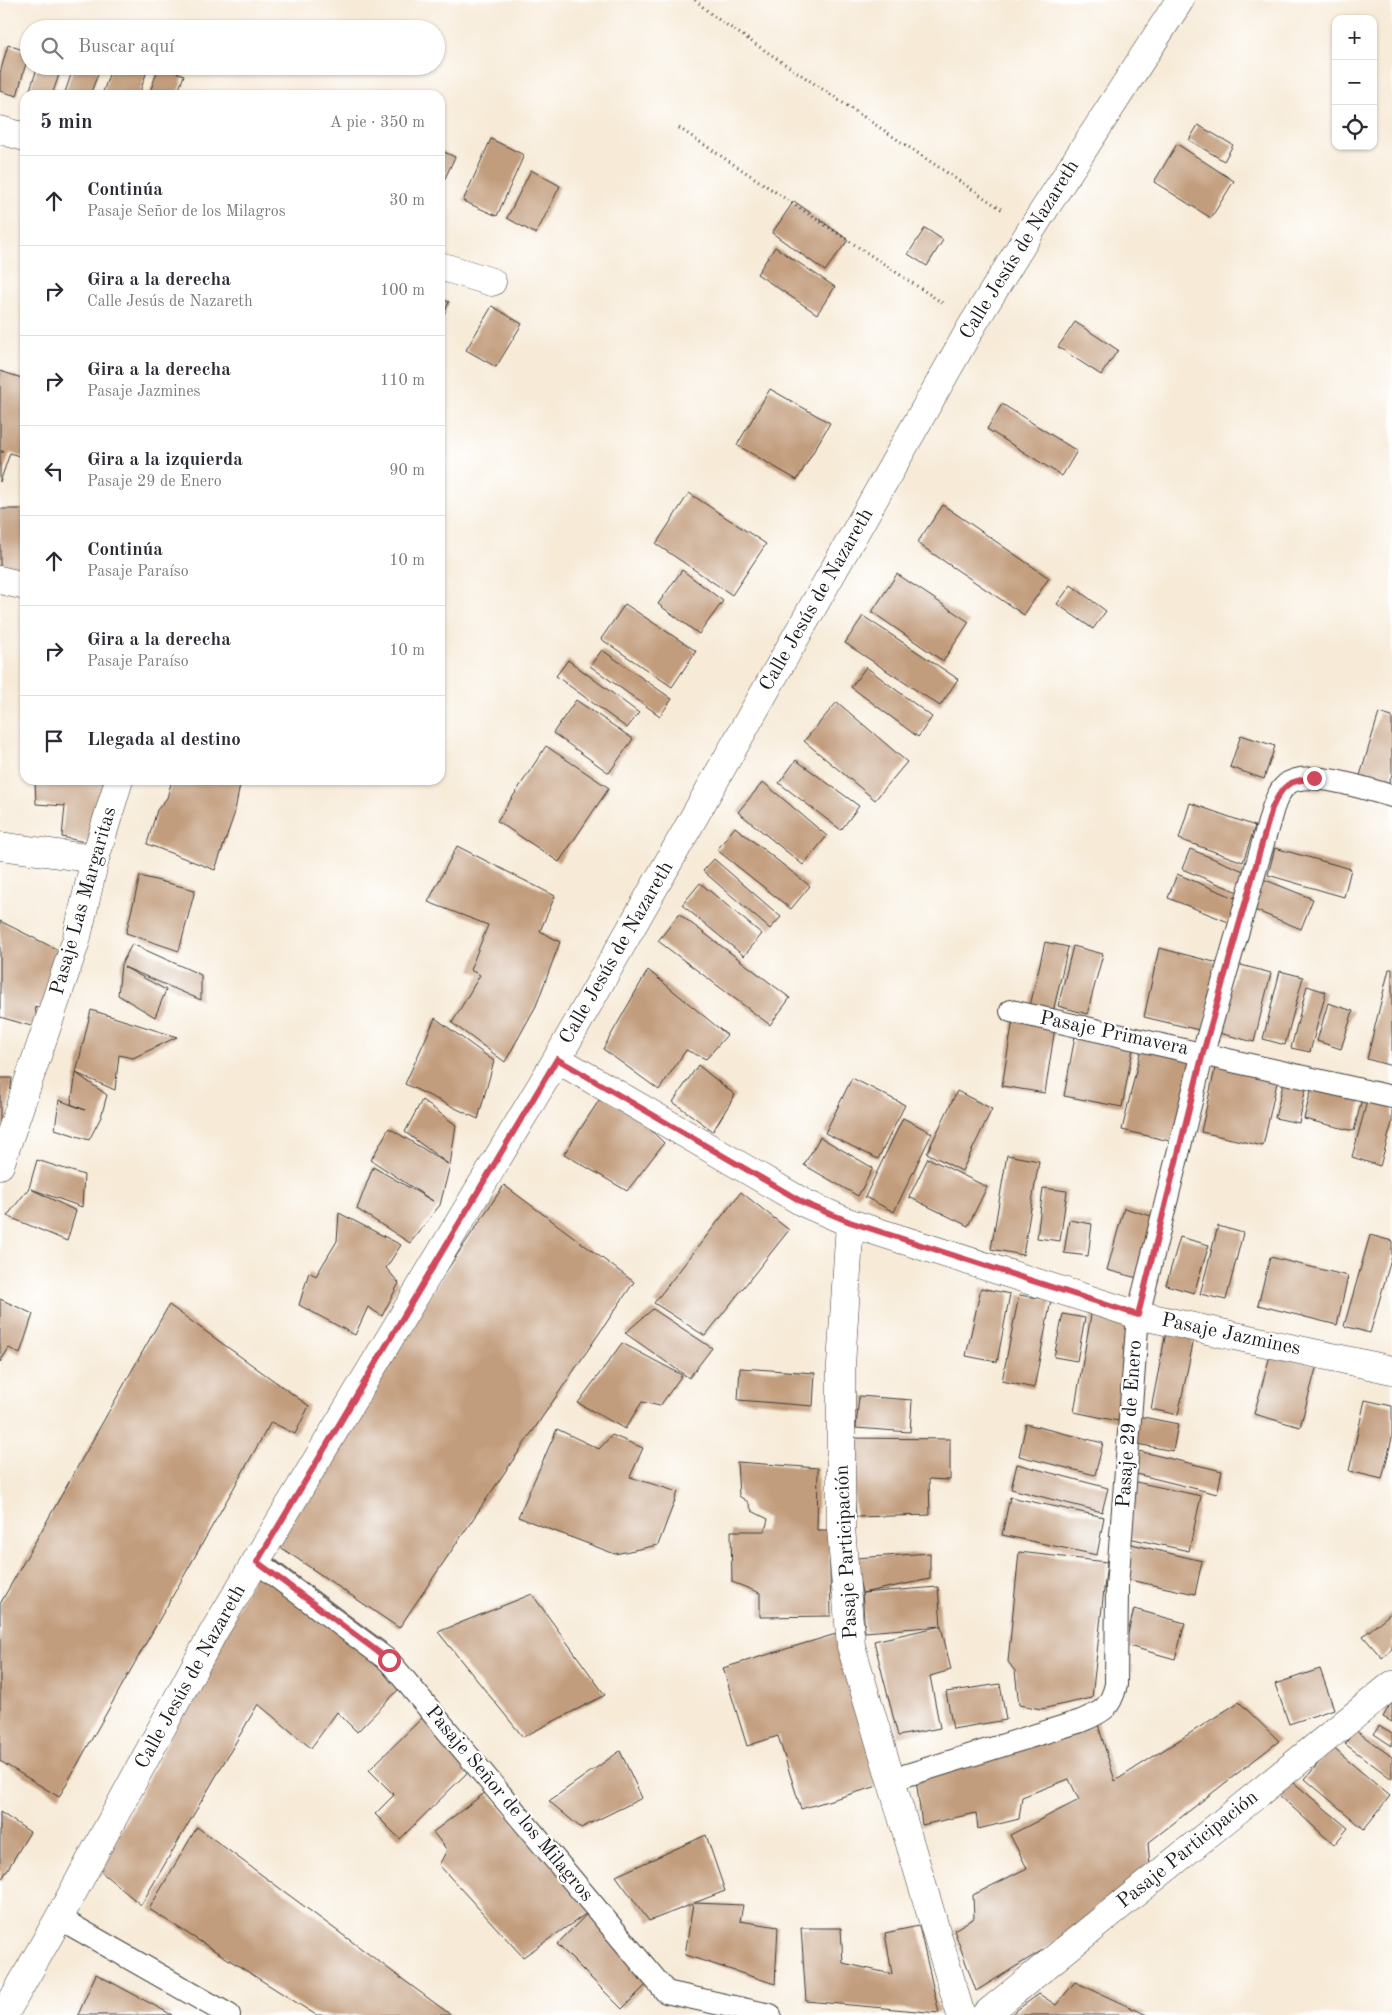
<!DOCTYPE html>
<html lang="es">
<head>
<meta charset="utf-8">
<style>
	body { margin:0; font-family:"Old Standard TT",serif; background:#f7f7f7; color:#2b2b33 }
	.controls { position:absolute; right:15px; top:15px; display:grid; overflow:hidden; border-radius:10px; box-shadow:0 1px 4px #0004 }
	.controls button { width:45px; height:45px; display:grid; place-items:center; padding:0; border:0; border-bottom:1px solid #e1e1e2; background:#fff; color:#2b2b33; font:25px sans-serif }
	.stop { position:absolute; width:15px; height:15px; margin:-11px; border:4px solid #d1495b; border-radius:50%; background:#fff }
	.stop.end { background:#d1495b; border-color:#fff; box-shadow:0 1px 5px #0008 }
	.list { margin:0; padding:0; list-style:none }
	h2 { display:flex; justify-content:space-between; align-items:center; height:65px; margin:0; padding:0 20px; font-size:21px }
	h2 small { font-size:16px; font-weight:400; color:#7c7c81 }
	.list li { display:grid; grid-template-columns:32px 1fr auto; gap:15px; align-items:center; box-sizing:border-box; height:90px; padding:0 20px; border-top:1px solid #e1e1e2 }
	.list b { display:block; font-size:19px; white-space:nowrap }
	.list p { margin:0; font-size:16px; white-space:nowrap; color:#7c7c81 }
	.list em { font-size:16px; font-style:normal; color:#7c7c81 }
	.icon { flex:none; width:28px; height:28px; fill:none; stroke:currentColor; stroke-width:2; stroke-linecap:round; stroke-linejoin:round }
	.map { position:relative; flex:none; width:1392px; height:2015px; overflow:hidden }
	.search { position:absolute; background:#fff; box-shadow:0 1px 4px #0004; left:20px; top:20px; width:425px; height:55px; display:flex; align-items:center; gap:12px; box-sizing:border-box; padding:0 18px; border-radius:28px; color:#7c7c81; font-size:19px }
	.panel { position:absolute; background:#fff; box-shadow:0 1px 4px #0004; left:20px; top:90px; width:425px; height:695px; border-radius:15px }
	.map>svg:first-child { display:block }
	.building { fill:#c29d7d }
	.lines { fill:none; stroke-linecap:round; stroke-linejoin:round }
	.lane-casing { stroke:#3d3b38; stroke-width:24 }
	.street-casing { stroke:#3d3b38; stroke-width:29 }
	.path { stroke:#3d3b38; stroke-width:3; stroke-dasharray:1 4; stroke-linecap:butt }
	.lane { stroke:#fff; stroke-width:22 }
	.street { stroke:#fff; stroke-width:28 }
	.route { stroke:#d1495b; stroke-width:6 }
	.labels { text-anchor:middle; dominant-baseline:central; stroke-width:4.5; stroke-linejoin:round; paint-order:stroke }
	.street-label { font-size:20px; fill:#1c1c1c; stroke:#fff }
</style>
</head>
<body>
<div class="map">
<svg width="1392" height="2015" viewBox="0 0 1392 2015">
	<rect width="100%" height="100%" fill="#fff"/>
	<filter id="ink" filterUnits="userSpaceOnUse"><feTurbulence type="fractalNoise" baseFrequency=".02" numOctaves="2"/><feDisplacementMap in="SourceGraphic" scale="10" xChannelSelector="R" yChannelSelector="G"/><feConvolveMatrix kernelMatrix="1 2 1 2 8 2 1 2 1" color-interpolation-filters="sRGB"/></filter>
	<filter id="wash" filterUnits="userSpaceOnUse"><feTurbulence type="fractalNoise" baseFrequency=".0096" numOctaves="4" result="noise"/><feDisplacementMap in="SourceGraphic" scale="20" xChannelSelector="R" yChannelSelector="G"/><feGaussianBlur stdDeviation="1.12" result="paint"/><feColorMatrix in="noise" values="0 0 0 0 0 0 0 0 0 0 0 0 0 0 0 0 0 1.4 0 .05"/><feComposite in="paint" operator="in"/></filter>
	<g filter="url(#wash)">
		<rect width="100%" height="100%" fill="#f7ebd8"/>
		<g id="blocks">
			<g class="building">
				<path d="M 8,45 L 29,52 L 17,96 L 0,91 L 0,73 Z"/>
				<path d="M 38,66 L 62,66 L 52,95 L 28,95 Z"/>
				<path d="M 74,66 L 86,66 L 99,71 L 90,95 L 64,95 Z"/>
				<path d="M 112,66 L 148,68 L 139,95 L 102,95 Z"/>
				<path d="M 159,66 L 184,75 L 177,95 L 149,95 Z"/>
				<path d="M 1198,125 L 1233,145 L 1224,161 L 1189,140 Z"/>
				<path d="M 491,139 L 524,155 L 497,216 L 463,201 Z"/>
				<path d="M 1177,144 L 1234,181 L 1211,218 L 1154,182 Z"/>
				<path d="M 440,150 L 455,157 L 440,189 Z"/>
				<path d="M 531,170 L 560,186 L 536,234 L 507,218 Z"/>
				<path d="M 794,201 L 848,240 L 825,271 L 772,233 Z"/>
				<path d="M 925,228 L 943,240 L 927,266 L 908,254 Z"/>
				<path d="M 775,247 L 835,287 L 817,314 L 757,274 Z"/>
				<path d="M 440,298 L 449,302 L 440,323 Z"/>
				<path d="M 492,306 L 522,324 L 496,367 L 466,350 Z"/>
				<path d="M 1075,322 L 1118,350 L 1101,375 L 1058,347 Z"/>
				<path d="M 0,371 L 25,379 L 25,458 L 10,453 L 0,482 L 0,452 L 4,452 L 0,450 Z"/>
				<path d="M 770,389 L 830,423 L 797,480 L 737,445 Z"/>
				<path d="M 1002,404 L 1077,451 L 1062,476 L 987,429 Z"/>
				<path d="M 689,493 L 766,544 L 732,595 L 656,544 Z"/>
				<path d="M 943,505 L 1049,578 L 1024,615 L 917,543 Z"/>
				<path d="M 0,509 L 25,509 L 25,576 L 0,575 Z"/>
				<path d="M 682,570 L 723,601 L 699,634 L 658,604 Z"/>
				<path d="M 897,574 L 969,622 L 943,661 L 872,612 Z"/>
				<path d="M 1071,585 L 1106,611 L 1093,629 L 1057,604 Z"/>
				<path d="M 625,604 L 696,651 L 672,687 L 601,639 Z"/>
				<path d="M 863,616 L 958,679 L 940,706 L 845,643 Z"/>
				<path d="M 602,650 L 672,699 L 660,716 L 590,666 Z"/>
				<path d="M 568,660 L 639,713 L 627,728 L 556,676 Z"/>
				<path d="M 866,667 L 932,717 L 918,737 L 851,687 Z"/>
				<path d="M 576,700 L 633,739 L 609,773 L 553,733 Z"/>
				<path d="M 837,702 L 907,762 L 875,800 L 804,741 Z"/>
				<path d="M 1379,713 L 1392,717 L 1392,774 L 1388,787 L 1359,779 Z"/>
				<path d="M 1241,735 L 1275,746 L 1264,779 L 1230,767 Z"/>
				<path d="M 546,746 L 609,788 L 559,862 L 497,821 Z"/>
				<path d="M 796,760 L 859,806 L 841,830 L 779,783 Z"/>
				<path d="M 35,780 L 97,780 L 114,784 L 94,844 L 62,837 L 65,806 L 36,804 Z"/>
				<path d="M 172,780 L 241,780 L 234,815 L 215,870 L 147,844 L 157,810 L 167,798 Z"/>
				<path d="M 763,782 L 827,836 L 803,865 L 738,812 Z"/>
				<path d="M 1190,803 L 1255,826 L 1243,862 L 1179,839 Z"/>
				<path d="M 735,827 L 810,886 L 791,909 L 717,850 Z"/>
				<path d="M 457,846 L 555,896 L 540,931 L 560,942 L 536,1006 L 505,1062 L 452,1023 L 480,975 L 470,970 L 488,925 L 428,902 Z"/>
				<path d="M 1275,848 L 1351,869 L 1344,897 L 1268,875 Z"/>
				<path d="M 1190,849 L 1246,872 L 1238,892 L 1182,869 Z"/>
				<path d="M 714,859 L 781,917 L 770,929 L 703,871 Z"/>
				<path d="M 1177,874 L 1240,900 L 1231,923 L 1168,898 Z"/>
				<path d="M 140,876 L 195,890 L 179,951 L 126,933 Z"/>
				<path d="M 1263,879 L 1313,899 L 1301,929 L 1252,909 Z"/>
				<path d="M 700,883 L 762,934 L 744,956 L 682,905 Z"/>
				<path d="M 679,914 L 790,998 L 770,1025 L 658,941 Z"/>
				<path d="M 0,921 L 68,955 L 49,1011 L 35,1006 L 38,1028 L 0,1017 Z"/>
				<path d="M 1045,942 L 1068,947 L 1053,1012 L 1030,1006 Z"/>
				<path d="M 132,944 L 201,975 L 201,1000 L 124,967 L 166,990 L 155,1017 L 118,995 L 121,965 Z"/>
				<path d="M 1073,946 L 1103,954 L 1087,1014 L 1058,1006 Z"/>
				<path d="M 1159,948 L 1218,963 L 1203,1031 L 1144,1017 Z"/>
				<path d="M 1237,964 L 1271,973 L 1254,1042 L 1219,1033 Z"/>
				<path d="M 1389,969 L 1392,969 L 1392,1066 L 1367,1059 Z"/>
				<path d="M 648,970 L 727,1035 L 706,1059 L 686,1050 L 659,1090 L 603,1049 Z"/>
				<path d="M 1280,971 L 1303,977 L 1285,1045 L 1263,1039 Z"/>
				<path d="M 1307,986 L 1326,992 L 1310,1052 L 1291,1048 Z"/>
				<path d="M 1328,1003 L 1353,1011 L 1341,1049 L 1317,1041 Z"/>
				<path d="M 91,1010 L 177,1037 L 133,1058 L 119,1055 L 115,1090 L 76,1073 Z"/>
				<path d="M 1014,1014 L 1056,1021 L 1045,1093 L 1002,1086 Z"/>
				<path d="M 435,1018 L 494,1061 L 478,1119 L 405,1084 Z"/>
				<path d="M 1076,1031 L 1134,1043 L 1122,1107 L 1064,1096 Z"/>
				<path d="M 1142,1045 L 1197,1059 L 1178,1143 L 1122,1130 Z"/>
				<path d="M 1216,1064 L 1278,1078 L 1263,1146 L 1201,1132 Z"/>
				<path d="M 698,1065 L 735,1095 L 713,1131 L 673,1102 Z"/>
				<path d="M 76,1073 L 107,1095 L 101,1117 L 89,1140 L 55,1129 L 59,1100 L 85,1110 L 71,1104 Z"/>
				<path d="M 1285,1076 L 1307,1081 L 1299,1123 L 1275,1118 Z"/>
				<path d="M 0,1078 L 12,1078 L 4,1145 L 0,1144 Z"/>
				<path d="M 852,1078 L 905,1105 L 878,1159 L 825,1133 Z"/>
				<path d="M 1313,1082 L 1363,1094 L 1354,1131 L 1304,1119 Z"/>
				<path d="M 607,1088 L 664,1143 L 627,1191 L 564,1154 Z"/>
				<path d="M 957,1091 L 992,1109 L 962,1171 L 927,1153 Z"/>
				<path d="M 1369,1094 L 1392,1101 L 1392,1123 L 1380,1166 L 1352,1157 Z"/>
				<path d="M 422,1100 L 456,1125 L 450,1165 L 440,1205 L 410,1243 L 357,1209 L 373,1167 L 433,1201 L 371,1160 L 389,1128 L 448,1164 L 405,1132 Z"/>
				<path d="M 903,1118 L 932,1133 L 894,1212 L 865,1197 Z"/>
				<path d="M 820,1137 L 873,1168 L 858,1196 L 804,1165 Z"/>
				<path d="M 1007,1155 L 1039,1161 L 1023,1255 L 991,1249 Z"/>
				<path d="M 928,1158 L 987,1187 L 968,1226 L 909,1197 Z"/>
				<path d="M 37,1160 L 84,1175 L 82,1207 L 31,1189 L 76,1211 L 67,1241 L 7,1216 L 29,1188 Z"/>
				<path d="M 504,1185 L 634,1282 L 399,1628 L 267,1538 Z"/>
				<path d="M 1043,1188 L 1067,1191 L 1060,1241 L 1037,1238 Z"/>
				<path d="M 741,1192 L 789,1230 L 705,1336 L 654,1303 Z"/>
				<path d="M 1124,1208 L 1158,1218 L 1141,1279 L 1107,1270 Z"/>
				<path d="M 339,1213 L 401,1245 L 386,1268 L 399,1283 L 382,1316 L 368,1307 L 355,1335 L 299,1305 L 309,1272 L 316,1276 L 337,1241 Z"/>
				<path d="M 1069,1220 L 1092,1224 L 1088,1256 L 1064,1253 Z"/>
				<path d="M 1218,1226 L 1243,1233 L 1226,1300 L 1200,1294 Z"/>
				<path d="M 1370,1235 L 1392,1241 L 1392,1256 L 1370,1333 L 1344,1326 Z"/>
				<path d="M 1180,1237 L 1209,1245 L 1194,1293 L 1166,1285 Z"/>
				<path d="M 1270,1257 L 1348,1276 L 1337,1325 L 1258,1305 Z"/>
				<path d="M 981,1288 L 1010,1294 L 997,1362 L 966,1356 Z"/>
				<path d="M 1019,1295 L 1051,1300 L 1034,1388 L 1002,1381 Z"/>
				<path d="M 0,1299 L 33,1314 L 20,1354 L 9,1348 L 0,1362 Z"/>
				<path d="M 169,1305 L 309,1406 L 295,1434 L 271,1422 L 59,1797 L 0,1761 L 0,1604 Z"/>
				<path d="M 653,1309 L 712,1348 L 689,1378 L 625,1333 Z"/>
				<path d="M 1092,1309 L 1136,1317 L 1118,1421 L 1074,1412 Z"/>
				<path d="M 1063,1314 L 1085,1318 L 1077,1361 L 1054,1357 Z"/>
				<path d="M 1167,1327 L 1195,1334 L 1178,1415 L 1151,1409 Z"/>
				<path d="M 622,1343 L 682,1375 L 660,1406 L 642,1402 L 625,1429 L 578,1403 Z"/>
				<path d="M 1271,1352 L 1317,1365 L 1300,1427 L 1254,1414 Z"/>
				<path d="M 740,1368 L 815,1373 L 813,1406 L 738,1400 Z"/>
				<path d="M 859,1396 L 912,1400 L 910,1432 L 856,1428 Z"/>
				<path d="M 1365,1400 L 1392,1406 L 1392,1438 L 1382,1479 L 1349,1471 Z"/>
				<path d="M 1138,1416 L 1178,1424 L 1173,1451 L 1132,1443 Z"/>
				<path d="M 1026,1424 L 1103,1443 L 1095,1475 L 1019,1456 Z"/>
				<path d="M 557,1429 L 599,1449 L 612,1435 L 643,1448 L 630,1477 L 678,1492 L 658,1545 L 615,1554 L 518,1517 Z"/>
				<path d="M 849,1438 L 950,1439 L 950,1480 L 929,1479 L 930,1515 L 856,1517 Z"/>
				<path d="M 1130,1449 L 1222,1471 L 1217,1494 L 1124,1471 Z"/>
				<path d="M 737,1462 L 818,1468 L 817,1530 L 829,1530 L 831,1616 L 760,1617 L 760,1593 L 732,1582 L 731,1531 L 765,1531 L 768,1519 L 752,1511 L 748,1502 L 739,1496 Z"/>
				<path d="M 1017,1464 L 1108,1488 L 1102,1512 L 1011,1489 Z"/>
				<path d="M 1136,1482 L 1201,1496 L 1189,1551 L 1124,1537 Z"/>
				<path d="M 1010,1497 L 1104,1517 L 1097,1555 L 1002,1535 Z"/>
				<path d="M 1127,1543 L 1202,1561 L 1195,1594 L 1120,1578 Z"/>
				<path d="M 1019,1552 L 1107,1562 L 1092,1698 L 1041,1709 L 1019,1705 L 1015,1671 L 1008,1662 Z"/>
				<path d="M 266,1553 L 386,1643 L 378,1655 L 404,1684 L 357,1732 L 337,1712 L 311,1748 L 258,1704 L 141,1905 L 100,1871 Z"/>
				<path d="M 930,1553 L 930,1579 L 862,1593 L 855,1558 Z"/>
				<path d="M 938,1587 L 941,1626 L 951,1670 L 930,1676 L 940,1728 L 898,1736 L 874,1641 L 941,1626 L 865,1632 L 862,1593 Z"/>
				<path d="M 532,1594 L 605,1695 L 523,1737 L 438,1632 Z"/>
				<path d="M 1134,1609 L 1185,1623 L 1175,1659 L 1125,1645 Z"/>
				<path d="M 1392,1612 L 1392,1649 L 1382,1658 L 1363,1636 Z"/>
				<path d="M 836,1634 L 881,1785 L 801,1809 L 778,1736 L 747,1746 L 723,1668 Z"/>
				<path d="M 1320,1669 L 1334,1709 L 1289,1724 L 1275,1684 Z"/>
				<path d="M 1000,1684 L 1006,1720 L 953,1729 L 946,1692 Z"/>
				<path d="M 1392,1701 L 1392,1722 L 1383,1717 Z"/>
				<path d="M 1239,1702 L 1279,1741 L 1148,1843 L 1150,1867 L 1067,1935 L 976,1991 L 954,1930 L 974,1918 L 973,1895 L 1027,1868 L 1010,1835 L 1079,1800 L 1069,1779 L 1022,1797 L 1019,1819 L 978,1829 L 976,1813 L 922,1825 L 915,1771 L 1097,1721 L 1115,1781 Z"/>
				<path d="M 425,1715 L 475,1765 L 400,1839 L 375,1814 L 394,1795 L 369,1770 Z"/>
				<path d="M 1379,1726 L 1392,1734 L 1392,1746 L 1374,1734 Z"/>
				<path d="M 1355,1730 L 1392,1757 L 1392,1779 L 1345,1744 Z"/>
				<path d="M 1332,1747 L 1390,1796 L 1364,1829 L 1305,1779 Z"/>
				<path d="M 620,1751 L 642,1798 L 581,1828 L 549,1801 Z"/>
				<path d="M 1293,1782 L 1348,1828 L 1334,1845 L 1279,1795 Z"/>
				<path d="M 486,1792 L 655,1976 L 622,2009 L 557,1944 L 590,1911 L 523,1957 L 439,1865 L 447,1850 L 433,1832 Z"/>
				<path d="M 0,1812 L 30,1832 L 0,1882 Z"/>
				<path d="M 197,1827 L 451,2015 L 316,2015 L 149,1909 Z"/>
				<path d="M 706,1835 L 725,1891 L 694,1903 L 743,1905 L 740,1921 L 778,1927 L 775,1984 L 685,1955 L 693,1904 L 649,1921 L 616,1876 Z"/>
				<path d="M 919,1926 L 939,2013 L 806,2001 L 801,1928 L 841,1928 L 843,1963 L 892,1974 L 885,1933 Z"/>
				<path d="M 96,1974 L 172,2015 L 78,2015 Z"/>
				<path d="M 1075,1982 L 1147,2015 L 1010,2015 L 1039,1994 L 1056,2005 Z"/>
			</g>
		</g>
	</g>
	<g filter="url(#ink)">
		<use href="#blocks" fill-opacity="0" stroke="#3d3b38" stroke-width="1"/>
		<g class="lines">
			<g class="lane-casing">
				<g id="lane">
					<path d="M 1011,1011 L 1392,1097"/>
					<path d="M 257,1562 L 389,1661 L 666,1992 L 770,2015"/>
					<path d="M 891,1780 L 1081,1721 C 1102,1712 1110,1709 1116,1685 L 1117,1587 L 1138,1315 L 1203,1053 L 1273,808 C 1276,800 1279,791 1286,785 C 1306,767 1368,790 1392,796"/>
					<path d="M 59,1918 L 229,2015"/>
				</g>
			</g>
			<g class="street-casing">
				<g id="street">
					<path d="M 0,130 L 25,137"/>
					<path d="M 440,266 L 492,282"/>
					<path d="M 0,580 L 25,586"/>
					<path d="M 0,846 L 95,859"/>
					<path d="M 557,1059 L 804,1203 L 850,1223 L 1138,1315 L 1392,1370"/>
					<path d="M 0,1165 L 76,941 L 95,859 L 119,780"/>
					<path d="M 850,1223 L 841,1366 L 841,1528 L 851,1646 L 961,2015"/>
					<path d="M 4,2015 L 59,1918 L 213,1633 L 557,1059 L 973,324 L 1031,230 L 1180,0"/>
					<path d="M 985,2015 L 1392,1685"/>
				</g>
			</g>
			<g class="path">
				<path d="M 695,0 L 712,15 L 1004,211"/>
				<path d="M 679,128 L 944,304"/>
			</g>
			<use href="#lane" class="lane"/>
			<use href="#street" class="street"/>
		</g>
	</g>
	<g class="lines" filter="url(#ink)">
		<path class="route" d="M 389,1660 L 257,1562 L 557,1059 L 804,1203 L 850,1222 L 1138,1315 L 1203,1053 L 1272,808 C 1283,784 1288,781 1314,778"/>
	</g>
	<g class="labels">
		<g class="street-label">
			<text transform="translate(1020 250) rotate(-58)">Calle Jesús de Nazareth</text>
			<text transform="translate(817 600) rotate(-60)">Calle Jesús de Nazareth</text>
			<text transform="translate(84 901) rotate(-74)">Pasaje Las Margaritas</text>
			<text transform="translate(617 953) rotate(-60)">Calle Jesús de Nazareth</text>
			<text transform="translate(1114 1034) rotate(12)">Pasaje Primavera</text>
			<text transform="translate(1231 1335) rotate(12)">Pasaje Jazmines</text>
			<text transform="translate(1130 1424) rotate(-86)">Pasaje 29 de Enero</text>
			<text transform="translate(847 1552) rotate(-93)">Pasaje Participación</text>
			<text transform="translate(191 1677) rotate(-61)">Calle Jesús de Nazareth</text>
			<text transform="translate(509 1804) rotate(50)">Pasaje Señor de los Milagros</text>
			<text transform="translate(1188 1850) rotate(-39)">Pasaje Participación</text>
		</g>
	</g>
</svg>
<div class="controls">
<button>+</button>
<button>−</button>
<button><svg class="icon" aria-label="locate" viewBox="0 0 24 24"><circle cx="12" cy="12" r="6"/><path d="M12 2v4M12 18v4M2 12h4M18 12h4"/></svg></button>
</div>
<div class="stop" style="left:389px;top:1660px"></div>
<div class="stop end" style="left:1314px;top:778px"></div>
<div class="search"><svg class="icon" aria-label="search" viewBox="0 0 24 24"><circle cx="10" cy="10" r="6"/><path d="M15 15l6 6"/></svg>Buscar aquí</div>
<section class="panel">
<h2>5 min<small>A pie · 350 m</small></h2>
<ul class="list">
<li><svg class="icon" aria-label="ahead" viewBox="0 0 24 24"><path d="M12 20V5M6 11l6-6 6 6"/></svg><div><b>Continúa</b><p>Pasaje Señor de los Milagros</p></div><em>30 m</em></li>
<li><svg class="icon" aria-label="right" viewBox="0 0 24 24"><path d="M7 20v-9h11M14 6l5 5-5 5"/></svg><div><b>Gira a la derecha</b><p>Calle Jesús de Nazareth</p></div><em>100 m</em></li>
<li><svg class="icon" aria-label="right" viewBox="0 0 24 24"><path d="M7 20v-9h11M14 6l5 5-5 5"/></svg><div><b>Gira a la derecha</b><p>Pasaje Jazmines</p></div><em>110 m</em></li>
<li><svg class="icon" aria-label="left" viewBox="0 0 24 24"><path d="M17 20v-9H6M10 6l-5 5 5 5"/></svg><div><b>Gira a la izquierda</b><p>Pasaje 29 de Enero</p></div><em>90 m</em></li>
<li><svg class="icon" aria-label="ahead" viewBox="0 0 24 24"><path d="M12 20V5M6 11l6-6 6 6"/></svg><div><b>Continúa</b><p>Pasaje Paraíso</p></div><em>10 m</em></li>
<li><svg class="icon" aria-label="right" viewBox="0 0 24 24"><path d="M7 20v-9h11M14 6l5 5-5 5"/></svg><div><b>Gira a la derecha</b><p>Pasaje Paraíso</p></div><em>10 m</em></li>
<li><svg class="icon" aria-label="arrive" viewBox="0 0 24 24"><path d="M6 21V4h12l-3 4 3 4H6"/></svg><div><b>Llegada al destino</b></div></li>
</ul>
</section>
</div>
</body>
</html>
